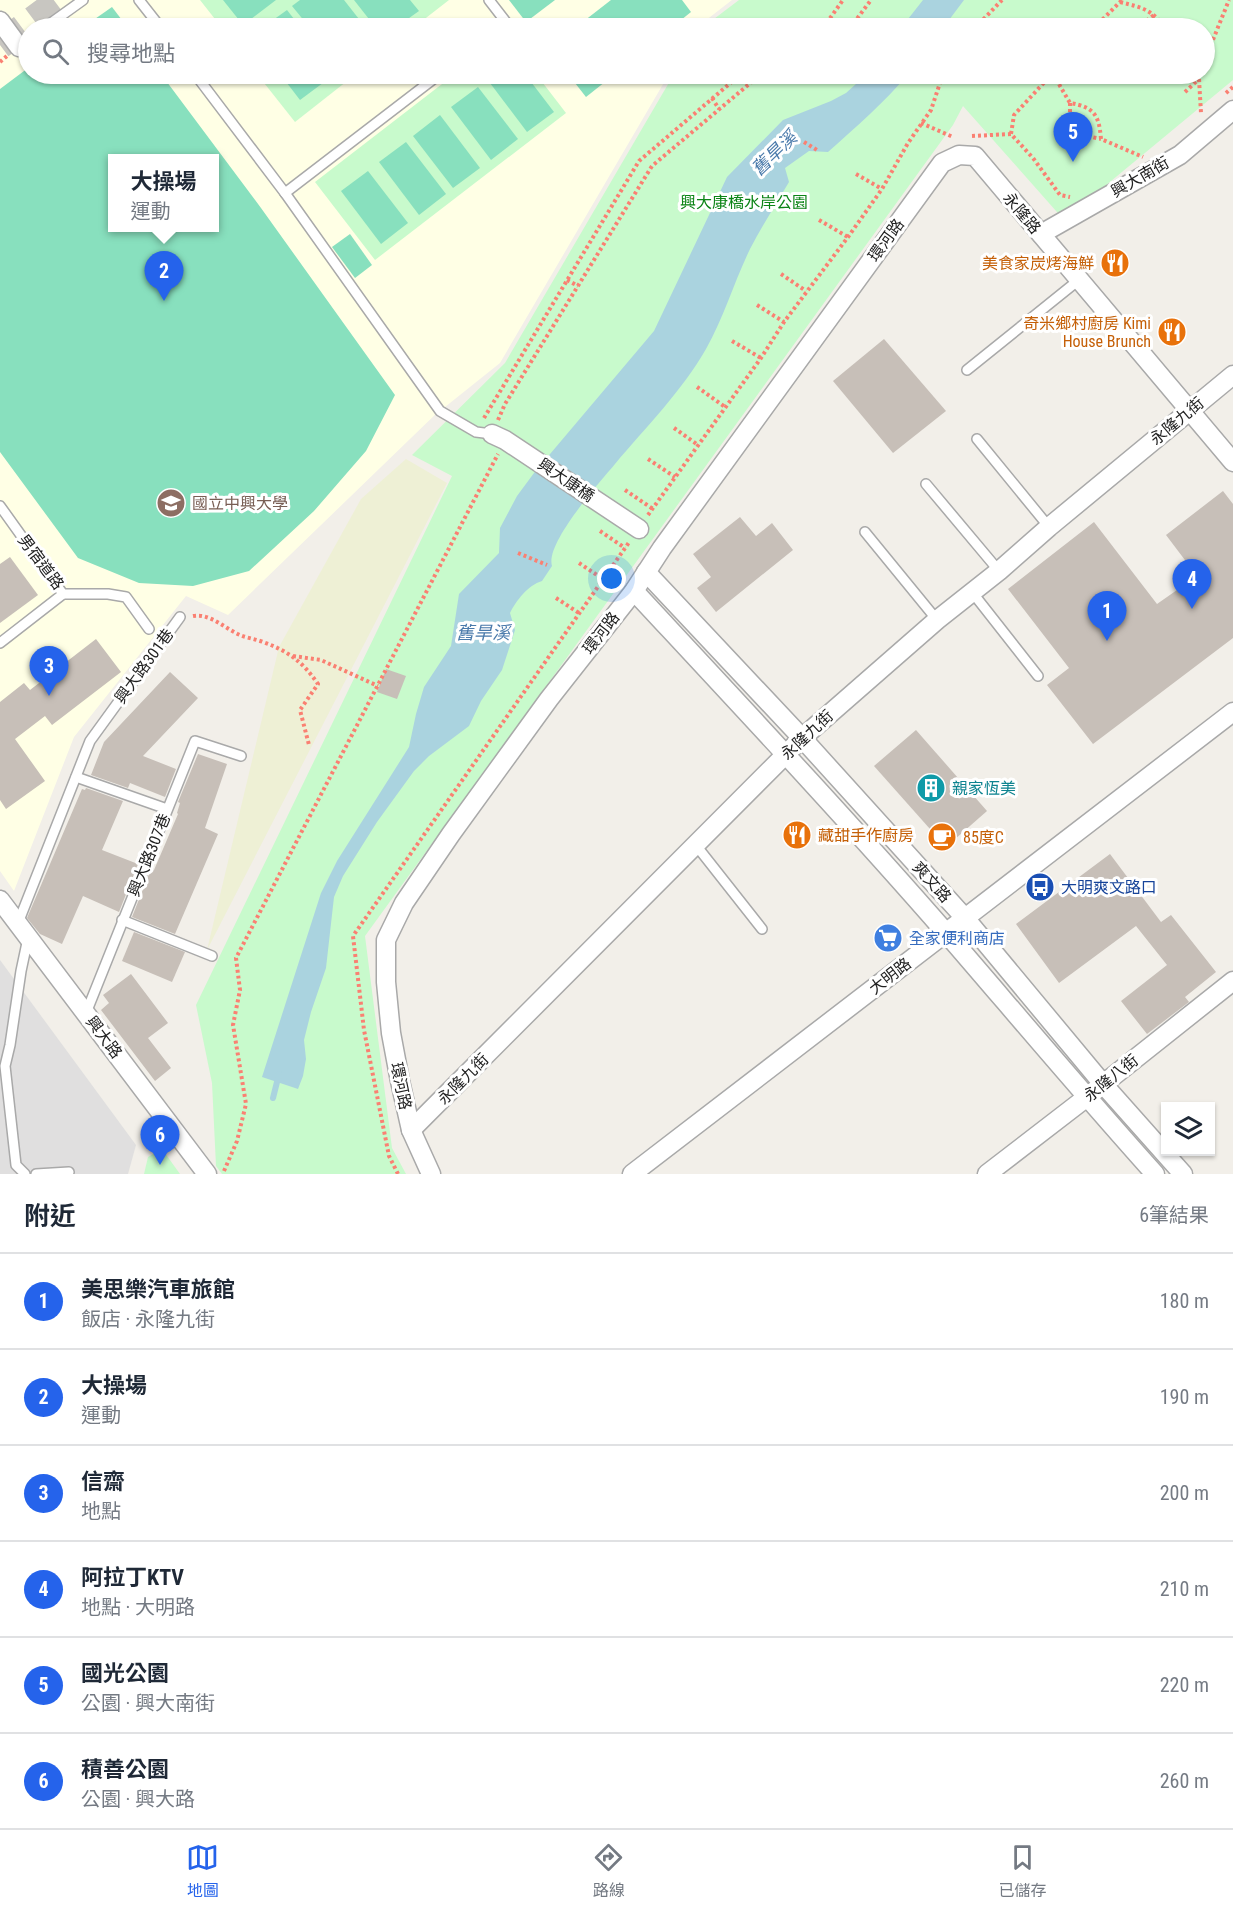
<!DOCTYPE html>
<html lang="zh-TW">
<head>
<meta charset="utf-8">
<style>
	body { margin:0; font-family:"Roboto Condensed","Noto Sans TC",sans-serif; background:#f6f6f7; color:#1f2937 }
	.controls { position:absolute; right:18px; bottom:18px; display:grid; overflow:hidden; border-radius:0px; box-shadow:0 2px 4px #0004 }
	.controls button { width:54px; height:54px; display:grid; place-items:center; padding:0; border:0; border-bottom:2px solid #e0e1e3; background:#fff; color:#1f2937; font:30px sans-serif }
	.you { position:absolute; left:612px; top:579px; width:21px; height:21px; margin:-15px; border:4px solid #fff; border-radius:50%; background:#1a73e8; box-shadow:0 0 0 9px #1a73e833 }
	.badge { display:grid; place-items:center; width:39px; height:39px; border-radius:50%; background:#2563eb; color:#fff; font-size:20px; font-weight:700 }
	.pin { position:absolute; translate:-50% -50px; filter:drop-shadow(0 2px 3px #0008) }
	.pin::after { content:''; position:absolute; top:32px; width:21px; height:18px; background:inherit; clip-path:polygon(0 0,100% 0,50% 100%) }
	.popup { position:absolute; left:108px; top:154px; width:111px; height:78px; box-sizing:border-box; display:grid; place-content:center; border-radius:0px; background:#fff; filter:drop-shadow(0 2px 4px #0005); font-size:20px; white-space:nowrap; color:#747a83 }
	.popup b { font-size:22px; color:#1f2937 }
	.popup::after { content:''; position:absolute; left:50%; top:100%; margin-left:-12px; border:12px solid transparent; border-top-color:#fff }
	.list { margin:0; padding:0; list-style:none }
	h2 { display:flex; justify-content:space-between; align-items:center; height:78px; margin:0; padding:0 24px; font-size:26px }
	h2 small { font-size:20px; font-weight:400; color:#747a83 }
	.list li { display:grid; grid-template-columns:39px 1fr auto; gap:18px; align-items:center; box-sizing:border-box; height:96px; padding:0 24px; border-top:2px solid #e0e1e3 }
	.list b { display:block; font-size:22px; white-space:nowrap }
	.list p { margin:0; font-size:20px; white-space:nowrap; color:#747a83 }
	.list em { font-size:20px; font-style:normal; color:#747a83 }
	.icon { flex:none; width:33px; height:33px; fill:none; stroke:currentColor; stroke-width:2; stroke-linecap:round; stroke-linejoin:round }
	.map { position:relative; flex:none; width:1233px; height:1174px; overflow:hidden }
	.search { position:absolute; background:#fff; box-shadow:0 2px 4px #0004; left:18px; right:18px; top:18px; height:66px; display:flex; align-items:center; gap:15px; box-sizing:border-box; padding:0 21px; border-radius:33px; color:#747a83; font-size:22px }
	.sheet { height:654px; background:#fff }
	nav { display:flex; justify-content:space-around; align-items:center; box-sizing:border-box; height:84px; border-top:2px solid #e0e1e3; background:#fff; font-size:16px; color:#747a83 }
	nav a { display:grid; justify-items:center; gap:3px }
	nav .on { color:#2563eb }
	.map>svg:first-child { display:block }
	.residential { fill:#e0dfdf }
	.education { fill:#ffffe5; fill-rule:evenodd }
	.farmland { fill:#eef0d5 }
	.park { fill:#c8facc }
	.pitch { fill:#88e0be; fill-rule:evenodd }
	.water { fill:#aad3df }
	.lines { fill:none; stroke-linecap:round; stroke-linejoin:round }
	.stream { stroke:#aad3df; stroke-width:6 }
	.building { fill:#c7bfb8 }
	.primary-tunnel { stroke:#c8c6c1; stroke-width:28; stroke-dasharray:28 14; stroke-linecap:butt }
	.lane-casing { stroke:#a9a9a9; stroke-width:12 }
	.street-casing { stroke:#a9a9a9; stroke-width:21 }
	.path { stroke:#fa8072; stroke-width:4; stroke-dasharray:3 3; stroke-linecap:butt }
	.lane { stroke:#fff; stroke-width:9 }
	.street { stroke:#fff; stroke-width:18 }
	.labels { text-anchor:middle; dominant-baseline:central; stroke-width:6; stroke-linejoin:round; paint-order:stroke }
	.street-label { font-size:16px; fill:#222; stroke:#fff }
	.park-label { font-size:16px; fill:#0c8416; stroke:#fff }
	.food-label { font-size:16px; fill:#c56008; stroke:#fff; text-anchor:end }
	.education-label { font-size:16px; fill:#785e54; stroke:#fff; text-anchor:start }
	.culture-label { font-size:16px; fill:#0d838f; stroke:#fff; text-anchor:start }
	.transit-label { font-size:16px; fill:#164399; stroke:#fff; text-anchor:start }
	.shop-label { font-size:16px; fill:#366cbe; stroke:#fff; text-anchor:start }
	.water-label { font-size:18px; font-style:italic; fill:#4a7aab; stroke:#fff }
</style>
</head>
<body>
<div class="map">
<svg width="1233" height="1174" viewBox="0 0 1233 1174">
	<rect width="100%" height="100%" fill="#f2efe9"/>
	<path class="residential" d="M 0,960 L 136,1145 L 128,1174 L 0,1174 Z"/>
	<path class="education" d="M 0,0 L 732,0 L 696,28 L 28,28 L 28,74 L 669,74 L 500,363 L 440,411 L 441,409 L 228,615 L 186,596 L 74,737 L 14,891 L 0,871 ZM 113,158 L 215,158 L 215,228 L 113,228 Z"/>
	<path class="farmland" d="M 406,459 L 447,483 L 207,950 L 279,647 L 361,499 Z"/>
	<g class="park">
		<path d="M 200,0 L 449,0 L 413,28 L 222,28 Z"/>
		<path d="M 739,0 L 1233,0 L 1233,80 L 1064,220 L 963,106 L 953,125 L 365,936 L 392,1148 L 406,1174 L 222,1174 L 216,1166 L 212,1083 L 196,1005 L 452,476 L 412,455 L 505,363 L 674,74 L 1204,74 L 1204,28 L 702,28 Z"/>
		<path d="M 257,74 L 356,74 L 295,122 Z"/>
		<path d="M 455,74 L 536,74 L 566,113 L 375,260 L 315,182 Z"/>
		<path d="M 162,1149 L 180,1174 L 144,1174 L 148,1157 Z"/>
	</g>
	<g class="pitch">
		<path d="M 223,0 L 276,0 L 243,25 Z"/>
		<path d="M 300,0 L 344,0 L 366,28 L 310,28 L 292,6 Z"/>
		<path d="M 354,0 L 410,0 L 419,11 L 395,28 L 376,28 Z"/>
		<path d="M 509,0 L 555,0 L 526,22 Z"/>
		<path d="M 611,0 L 682,0 L 691,12 L 671,28 L 575,28 Z"/>
		<path d="M 112,7 L 128,28 L 82,28 Z"/>
		<path d="M 287,10 L 301,28 L 262,28 Z"/>
		<path d="M 28,68 L 28,74 L 161,74 L 261,208 L 395,395 L 366,451 L 314,511 L 249,571 L 193,586 L 139,583 L 78,558 L 0,452 L 0,89 ZM 113,158 L 215,158 L 215,228 L 113,228 Z"/>
		<path d="M 280,74 L 335,74 L 300,100 Z"/>
		<path d="M 495,74 L 525,74 L 554,112 L 527,132 L 487,79 Z"/>
		<path d="M 568,74 L 615,74 L 586,97 Z"/>
		<path d="M 478,87 L 518,139 L 491,160 L 451,107 Z"/>
		<path d="M 440,115 L 480,168 L 453,188 L 413,136 Z"/>
		<path d="M 406,142 L 446,194 L 419,215 L 379,162 Z"/>
		<path d="M 368,171 L 408,223 L 381,244 L 341,191 Z"/>
		<path d="M 350,234 L 372,265 L 355,278 L 332,247 Z"/>
	</g>
	<g class="water">
		<path d="M 923,0 L 964,0 L 943,28 L 901,28 Z"/>
		<path d="M 867,74 L 908,74 C 884,103 856,127 828,152 L 809,151 L 785,168 L 789,182 C 776,204 762,226 750,249 C 734,282 724,317 706,349 C 682,391 646,427 615,464 C 600,482 545,543 552,566 L 542,581 C 528,585 516,601 510,613 L 515,630 L 502,670 L 481,701 L 469,726 L 429,756 L 414,771 L 377,822 L 343,876 L 334,897 L 326,968 L 311,1012 L 304,1040 L 306,1059 L 303,1076 L 298,1089 L 262,1077 L 321,893 L 337,861 L 409,747 L 416,714 L 424,687 L 451,646 L 459,594 L 499,553 L 500,528 L 517,496 L 534,473 L 654,331 L 727,177 L 783,120 L 831,101 L 846,93 Z"/>
	</g>
	<g class="lines">
		<path class="stream" d="M 273,1098 L 279,1074"/>
	</g>
	<g class="building">
		<path d="M 884,339 L 946,411 L 893,453 L 833,381 Z"/>
		<path d="M 1223,491 L 1233,504 L 1233,638 L 1093,744 L 1047,685 L 1069,668 L 1008,589 L 1094,522 L 1157,604 L 1197,576 L 1166,535 Z"/>
		<path d="M 740,517 L 756,536 L 772,523 L 793,550 L 716,612 L 697,588 L 711,577 L 693,554 Z"/>
		<path d="M 10,557 L 38,595 L 0,623 L 0,564 Z"/>
		<path d="M 96,639 L 121,672 L 52,725 L 45,716 L 15,739 L 45,781 L 6,809 L 0,800 L 0,702 L 24,683 L 30,690 Z"/>
		<path d="M 386,669 L 406,676 L 397,699 L 377,692 Z"/>
		<path d="M 170,672 L 198,698 L 143,756 L 176,769 L 165,797 L 130,783 L 128,788 L 91,775 L 104,742 Z"/>
		<path d="M 916,730 L 987,811 L 946,847 L 874,766 Z"/>
		<path d="M 198,754 L 227,764 L 205,828 L 218,834 L 175,934 L 132,917 L 151,869 L 154,870 L 178,814 L 177,813 L 180,803 L 178,802 Z"/>
		<path d="M 86,788 L 123,801 L 102,850 L 138,864 L 119,912 L 83,896 L 62,944 L 40,934 L 27,918 L 82,789 L 85,790 Z"/>
		<path d="M 1110,854 L 1161,922 L 1171,915 L 1216,972 L 1185,997 L 1189,1002 L 1147,1034 L 1121,1001 L 1167,965 L 1136,926 L 1059,983 L 1016,924 Z"/>
		<path d="M 134,932 L 185,952 L 172,982 L 122,961 Z"/>
		<path d="M 131,974 L 168,1023 L 148,1038 L 171,1068 L 155,1081 L 101,1010 L 109,1003 L 103,995 Z"/>
	</g>
	<g class="lines">
		<path class="primary-tunnel" d="M 0,45 L 60,0"/>
		<g class="lane-casing">
			<g id="lane">
				<path d="M 139,0 L 161,28"/>
				<path d="M 489,0 L 506,22 L 498,28"/>
				<path d="M 44,28 L 83,0"/>
				<path d="M 195,74 L 285,193 L 440,411 L 476,432 L 492,434"/>
				<path d="M 285,193 L 440,74"/>
				<path d="M 967,370 L 1080,279"/>
				<path d="M 977,439 L 1049,527"/>
				<path d="M 926,484 L 999,571"/>
				<path d="M 0,506 L 63,594 L 108,594 L 126,597 L 149,629"/>
				<path d="M 865,532 L 937,620"/>
				<path d="M 972,592 L 1038,676"/>
				<path d="M 0,643 L 63,594"/>
				<path d="M 76,777 L 167,809"/>
				<path d="M 695,844 L 762,929"/>
				<path d="M 122,920 L 212,956"/>
				<path d="M 18,923 L 90,741 L 180,617"/>
				<path d="M 86,1013 L 195,741 L 241,756"/>
				<path d="M 25,1174 L 16,1165 L 5,1066 L 10,1045 L 21,971 L 28,938"/>
				<path d="M 36,1174 L 69,1172"/>
			</g>
		</g>
		<g class="street-casing">
			<g id="street">
				<path d="M 0,21 L 19,47"/>
				<path d="M 1041,234 L 1180,155 L 1233,110"/>
				<path d="M 492,434 L 505,440 L 639,529"/>
				<path d="M 646,572 L 802,738 L 965,918 L 1103,1084 L 1183,1174"/>
				<path d="M 634,591 C 739,704 845,817 947,934 C 1016,1014 1084,1095 1155,1174"/>
				<path d="M 0,900 L 207,1174"/>
				<path d="M 411,1130 L 802,738 L 937,620 L 999,571 L 1049,527 L 1233,375"/>
				<path d="M 431,1174 L 411,1130 L 400,1081 L 391,1033 L 386,982 L 386,940 L 404,903 L 451,834 L 549,699 L 634,591 L 662,548 L 942,163 L 959,155 L 975,156 L 1233,462"/>
				<path d="M 632,1174 L 1233,712"/>
				<path d="M 987,1174 L 1087,1097 L 1233,981"/>
			</g>
		</g>
		<g class="path">
			<path d="M 1120,2 C 1144,8 1150,9 1166,28"/>
			<path d="M 823,28 L 843,0"/>
			<path d="M 850,28 L 871,0"/>
			<path d="M 975,28 L 1002,0"/>
			<path d="M 1094,28 L 1122,0"/>
			<path d="M 1137,28 L 1154,15"/>
			<path d="M 0,62 L 7,56"/>
			<path d="M 1204,62 L 1229,0"/>
			<path d="M 1052,74 L 1014,115 L 1011,134 L 1033,158 L 1060,195 L 1070,197"/>
			<path d="M 1053,74 L 1070,103 C 1095,107 1099,116 1101,139 L 1143,157"/>
			<path d="M 1196,74 L 1199,79 L 1201,113"/>
			<path d="M 1185,92 L 1199,79"/>
			<path d="M 1226,93 L 1233,87"/>
			<path d="M 712,98 L 719,109"/>
			<path d="M 1070,103 L 1070,118 L 1074,129 L 1087,136 L 1101,139"/>
			<path d="M 921,123 L 953,137"/>
			<path d="M 972,136 L 1011,134"/>
			<path d="M 804,142 L 817,150"/>
			<path d="M 856,174 L 882,189"/>
			<path d="M 819,220 L 848,237"/>
			<path d="M 781,274 L 806,291"/>
			<path d="M 567,280 L 578,286"/>
			<path d="M 757,305 L 784,322"/>
			<path d="M 732,341 L 761,358"/>
			<path d="M 697,387 L 725,407"/>
			<path d="M 484,418 L 639,161 L 741,74"/>
			<path d="M 498,420 L 505,404 L 652,166 L 761,74"/>
			<path d="M 674,428 L 698,445"/>
			<path d="M 648,459 L 675,477"/>
			<path d="M 625,490 L 653,509"/>
			<path d="M 648,515 L 761,358 L 784,322 L 848,237 L 882,189 L 908,143 L 931,110 L 943,74"/>
			<path d="M 600,531 L 625,548"/>
			<path d="M 518,553 L 547,565"/>
			<path d="M 579,563 L 603,579"/>
			<path d="M 556,598 L 579,613"/>
			<path d="M 193,616 C 210,613 224,628 240,635 C 247,638 255,639 263,642 C 288,651 303,662 318,684 L 300,710 L 309,745"/>
			<path d="M 293,656 L 321,660 L 378,686"/>
			<path d="M 224,1171 L 237,1141 L 246,1104 L 233,1025 L 240,990 L 236,958 L 498,454"/>
			<path d="M 398,1174 L 389,1156 L 364,1030 L 353,936 L 630,541"/>
		</g>
		<use href="#lane" class="lane"/>
		<use href="#street" class="street"/>
	</g>
	<defs>
		<g id="restaurant-disc" transform="scale(1.5)"><circle r="9.5" fill="#e8710a" stroke="#fff"/><path d="M-5-6h1v4h1v-4h1v4h1v-4h1v5L-1.5 .5V6h-2V.5L-5-1ZM5-6V6H3V1.5H1.5Q1.5-4 5-6Z" fill="#fff"/></g>
		<g id="university-disc" transform="scale(1.5)"><circle r="9.5" fill="#8d6e63" stroke="#fff"/><path d="M0-5L7-2L0 1L-7-2ZM-4 1L0 2.5L4 1V4Q0 6-4 4Z" fill="#fff"/></g>
		<g id="building-disc" transform="scale(1.5)"><circle r="9.5" fill="#0f9aa8" stroke="#fff"/><path d="M-4-6H4V6H1V3H-1V6H-4ZM-2.5-4.3h1.7v1.8h-1.7ZM.8-4.3h1.7v1.8H.8ZM-2.5-1h1.7V.8h-1.7ZM.8-1h1.7V.8H.8Z" fill="#fff"/></g>
		<g id="cafe-disc" transform="scale(1.5)"><circle r="9.5" fill="#e8710a" stroke="#fff"/><path d="M-5.5-4.5H6V0H3Q3 3.5 0 3.5H-2.5Q-5.5 3.5-5.5 0ZM3-3.2v2h1.7v-2ZM-6 4.5H4V6H-6Z" fill="#fff"/></g>
		<g id="bus-disc" transform="scale(1.5)"><circle r="9.5" fill="#1a4fb4" stroke="#fff"/><path d="M-5-6H5V4H4V6H2V4H-2V6H-4V4H-5ZM-3.5-4V0h7V-4ZM-3.5 1.2v1.5H-2V1.2ZM2 1.2v1.5H3.5V1.2Z" fill="#fff"/></g>
		<g id="supermarket-disc" transform="scale(1.5)"><circle r="9.5" fill="#3f7fe0" stroke="#fff"/><path d="M-6-5.5h2.5l.6 2H6L4.5 2H-2.5L-4.4-4H-6ZM-1.5 3.2a1.3 1.3 0 1 0 .1 0ZM3 3.2a1.3 1.3 0 1 0 .1 0Z" fill="#fff"/></g>
	</defs>
	<g fill-rule="evenodd">
		<use href="#restaurant-disc" x="1115" y="263"/>
		<use href="#restaurant-disc" x="1172" y="332"/>
		<use href="#university-disc" x="171" y="503"/>
		<use href="#building-disc" x="931" y="788"/>
		<use href="#restaurant-disc" x="797" y="835"/>
		<use href="#cafe-disc" x="942" y="837"/>
		<use href="#bus-disc" x="1040" y="887"/>
		<use href="#supermarket-disc" x="888" y="938"/>
	</g>
	<g class="labels">
		<g class="street-label">
			<text transform="translate(1140 177) rotate(-30)">興大南街</text>
			<text transform="translate(1022 213) rotate(50)">永隆路</text>
			<text transform="translate(886 240) rotate(-54)">環河路</text>
			<text transform="translate(1177 421) rotate(-40)">永隆九街</text>
			<text transform="translate(566 480) rotate(34)">興大康橋</text>
			<text transform="translate(41 562) rotate(53)">男宿道路</text>
			<text transform="translate(601 633) rotate(-52)">環河路</text>
			<text transform="translate(144 666) rotate(-54)">興大路301巷</text>
			<text transform="translate(807 735) rotate(-43)">永隆九街</text>
			<text transform="translate(149 855) rotate(-68)">興大路307巷</text>
			<text transform="translate(932 882) rotate(48)">爽文路</text>
			<text transform="translate(890 976) rotate(-38)">大明路</text>
			<text transform="translate(104 1037) rotate(53)">興大路</text>
			<text transform="translate(1111 1078) rotate(-39)">永隆八街</text>
			<text transform="translate(463 1079) rotate(-45)">永隆九街</text>
			<text transform="translate(401 1086) rotate(78)">環河路</text>
		</g>
		<g class="park-label">
			<text x="744" y="202">興大康橋水岸公園</text>
		</g>
		<g class="food-label">
			<text x="1094" y="263">美食家炭烤海鮮</text>
			<text x="1151" y="323">奇米鄉村廚房 Kimi<tspan x="1151" dy="18">House Brunch</tspan></text>
			<text x="818" y="835" text-anchor="start">藏甜手作廚房</text>
			<text x="963" y="837" text-anchor="start">85度C</text>
		</g>
		<g class="education-label">
			<text x="192" y="503">國立中興大學</text>
		</g>
		<g class="culture-label">
			<text x="952" y="788">親家恆美</text>
		</g>
		<g class="transit-label">
			<text x="1061" y="887">大明爽文路口</text>
		</g>
		<g class="shop-label">
			<text x="909" y="938">全家便利商店</text>
		</g>
		<g class="water-label">
			<text transform="translate(774 153) rotate(-44)">舊旱溪</text>
			<text x="483" y="632">舊旱溪</text>
		</g>
	</g>
</svg>
<div class="controls">
<button><svg class="icon" aria-label="layers" viewBox="0 0 24 24"><path d="M12 4l9 5-9 5-9-5zM3 14l9 5 9-5"/></svg></button>
</div>
<div class="you"></div>
<div class="pin badge" style="left:1107px;top:641px">1</div>
<div class="pin badge" style="left:164px;top:301px">2</div>
<div class="popup"><b>大操場</b>運動</div>
<div class="pin badge" style="left:49px;top:696px">3</div>
<div class="pin badge" style="left:1192px;top:609px">4</div>
<div class="pin badge" style="left:1073px;top:162px">5</div>
<div class="pin badge" style="left:160px;top:1165px">6</div>
<div class="search"><svg class="icon" aria-label="search" viewBox="0 0 24 24"><circle cx="10" cy="10" r="6"/><path d="M15 15l6 6"/></svg>搜尋地點</div>
</div>
<section class="sheet">
<h2>附近<small>6筆結果</small></h2>
<ul class="list">
<li><span class="badge">1</span><div><b>美思樂汽車旅館</b><p>飯店 · 永隆九街</p></div><em>180 m</em></li>
<li><span class="badge">2</span><div><b>大操場</b><p>運動</p></div><em>190 m</em></li>
<li><span class="badge">3</span><div><b>信齋</b><p>地點</p></div><em>200 m</em></li>
<li><span class="badge">4</span><div><b>阿拉丁KTV</b><p>地點 · 大明路</p></div><em>210 m</em></li>
<li><span class="badge">5</span><div><b>國光公園</b><p>公園 · 興大南街</p></div><em>220 m</em></li>
<li><span class="badge">6</span><div><b>積善公園</b><p>公園 · 興大路</p></div><em>260 m</em></li>
</ul>
</section>
<nav>
<a class="on"><svg class="icon" aria-label="map" viewBox="0 0 24 24"><path d="M3 6l6-2 6 2 6-2v14l-6 2-6-2-6 2zM9 4v14M15 6v14"/></svg>地圖</a>
<a><svg class="icon" aria-label="directions" viewBox="0 0 24 24"><path d="M12 3l9 9-9 9-9-9zM9 14v-3h6M13 9l2 2-2 2"/></svg>路線</a>
<a><svg class="icon" aria-label="saved" viewBox="0 0 24 24"><path d="M7 4h10v16l-5-4-5 4z"/></svg>已儲存</a>
</nav>
</body>
</html>
